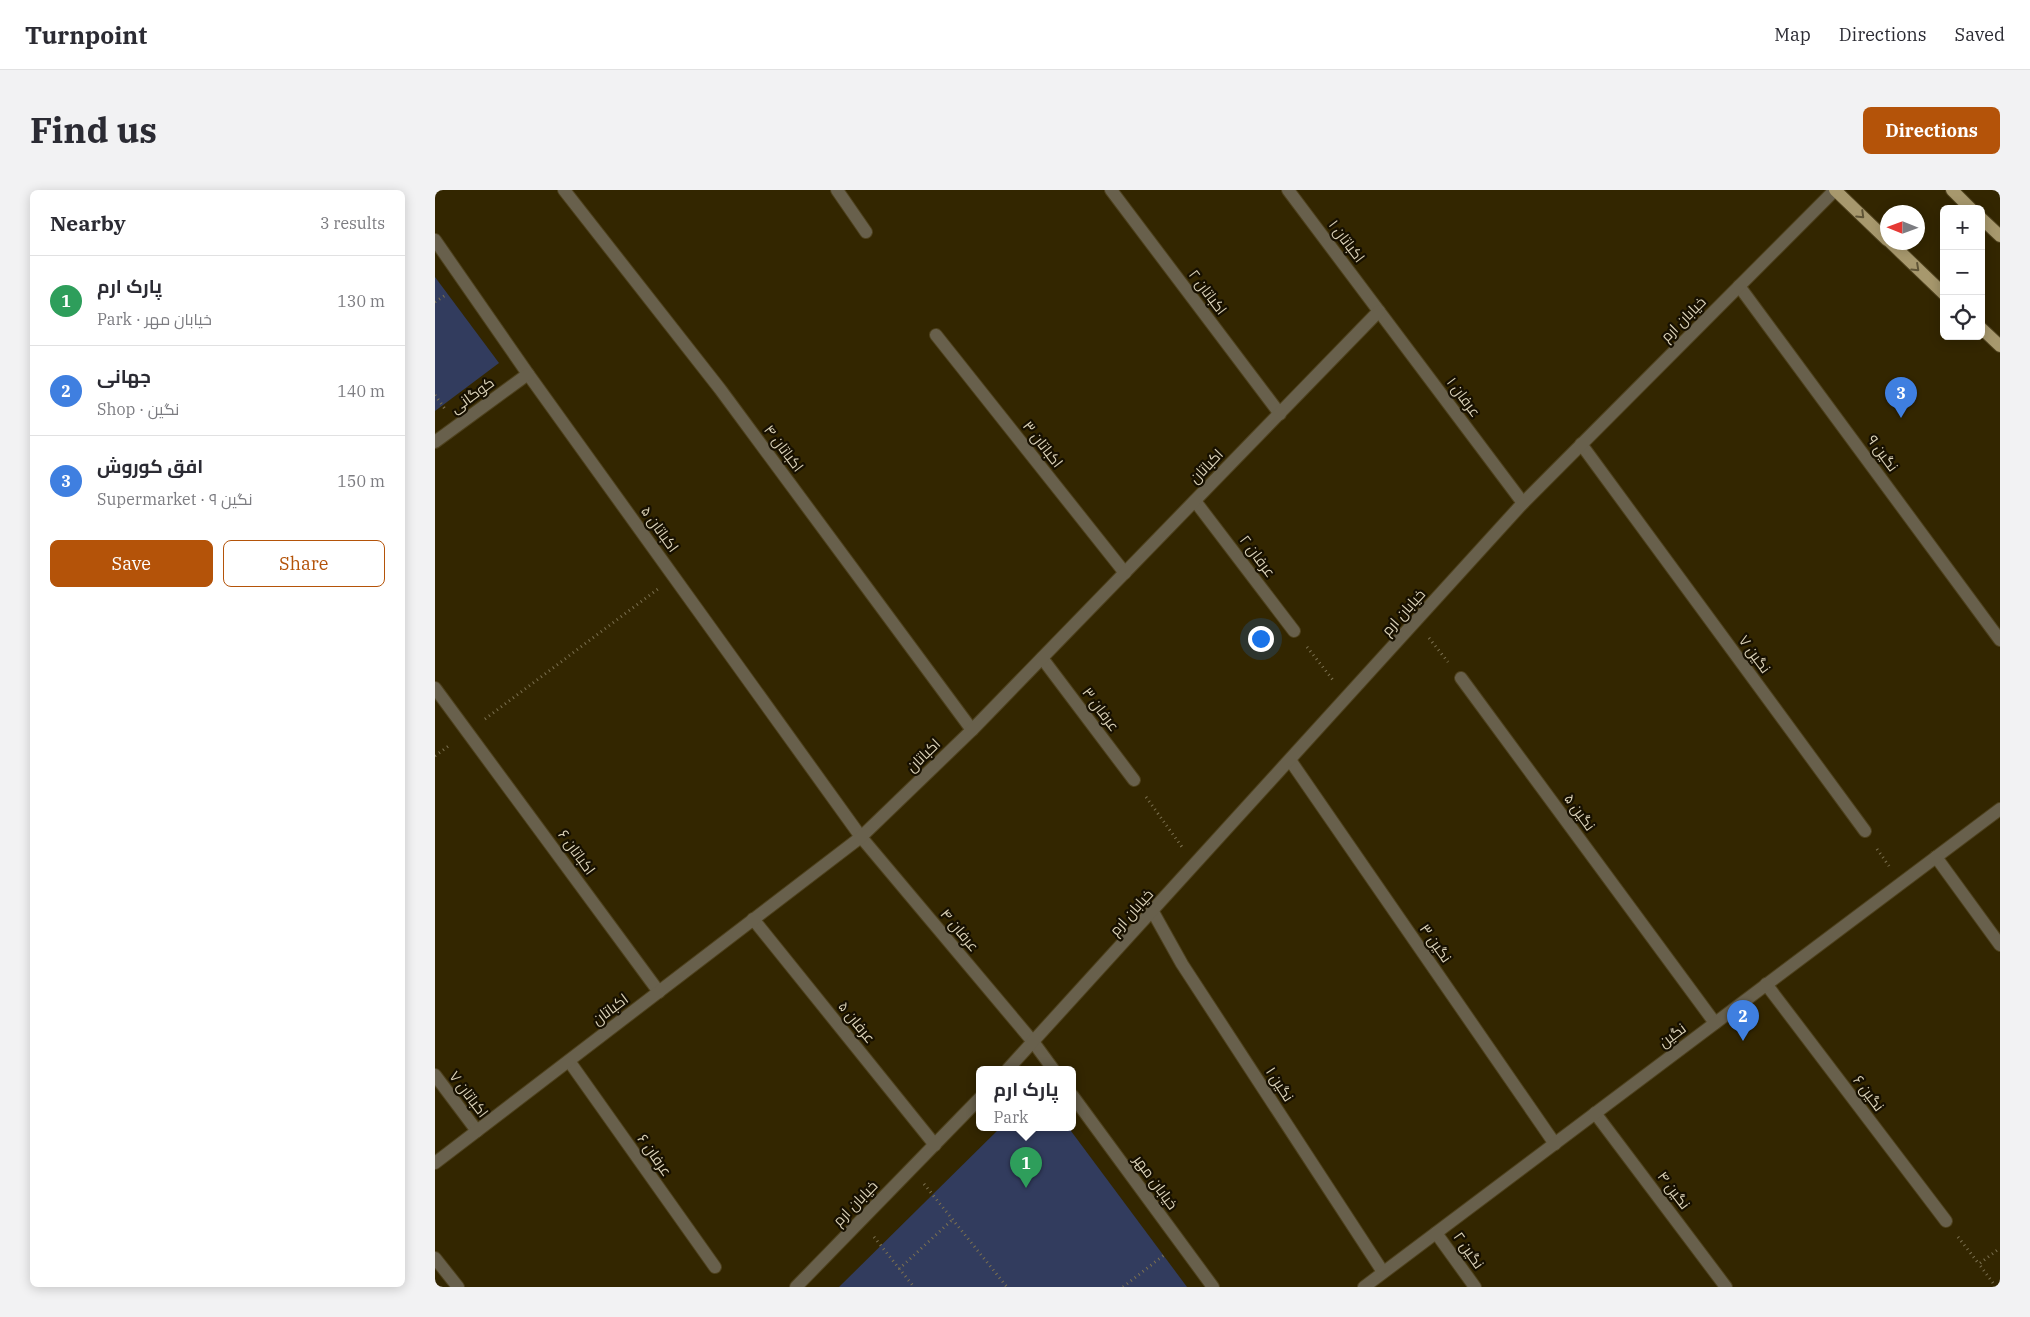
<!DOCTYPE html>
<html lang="en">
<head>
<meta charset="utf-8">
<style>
	body { margin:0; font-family:"IBM Plex Serif",Cairo,serif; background:#f2f2f3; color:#2b2b33 }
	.controls { position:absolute; right:15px; top:15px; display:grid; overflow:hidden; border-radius:8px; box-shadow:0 2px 12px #0003 }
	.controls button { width:45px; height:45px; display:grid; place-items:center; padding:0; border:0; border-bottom:1px solid #e1e1e2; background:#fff; color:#2b2b33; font:25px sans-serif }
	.compass { position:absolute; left:1445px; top:15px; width:45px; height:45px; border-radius:50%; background:#fff; box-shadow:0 2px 12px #0003; rotate:271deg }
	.you { position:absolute; left:825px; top:448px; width:18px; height:18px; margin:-12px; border:4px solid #fff; border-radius:50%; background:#1a73e8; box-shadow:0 0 0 8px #1a73e833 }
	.badge { display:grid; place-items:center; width:32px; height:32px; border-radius:50%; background:#b45309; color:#fff; font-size:16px; font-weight:700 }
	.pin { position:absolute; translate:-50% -41px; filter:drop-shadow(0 1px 2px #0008) }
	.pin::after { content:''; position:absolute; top:26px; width:18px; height:15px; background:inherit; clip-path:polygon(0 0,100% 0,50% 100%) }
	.popup { position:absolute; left:541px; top:876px; width:100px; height:65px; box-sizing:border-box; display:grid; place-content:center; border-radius:8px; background:#fff; filter:drop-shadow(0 1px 4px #0005); font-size:16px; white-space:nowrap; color:#7c7c81 }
	.popup b { font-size:19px; color:#2b2b33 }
	.popup::after { content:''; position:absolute; left:50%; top:100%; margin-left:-10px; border:10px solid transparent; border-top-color:#fff }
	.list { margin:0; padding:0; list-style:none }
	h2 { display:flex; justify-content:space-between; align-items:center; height:65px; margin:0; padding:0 20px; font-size:21px }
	h2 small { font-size:16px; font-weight:400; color:#7c7c81 }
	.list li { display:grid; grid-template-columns:32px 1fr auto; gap:15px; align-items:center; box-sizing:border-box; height:90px; padding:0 20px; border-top:1px solid #e1e1e2 }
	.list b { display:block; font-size:19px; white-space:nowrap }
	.list p { margin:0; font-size:16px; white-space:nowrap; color:#7c7c81 }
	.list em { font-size:16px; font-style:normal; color:#7c7c81 }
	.actions { display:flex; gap:10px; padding:15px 20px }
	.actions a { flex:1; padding:11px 0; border:1px solid #b45309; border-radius:8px; text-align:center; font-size:18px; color:#b45309 }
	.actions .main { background:#b45309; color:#fff }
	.icon { flex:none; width:28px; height:28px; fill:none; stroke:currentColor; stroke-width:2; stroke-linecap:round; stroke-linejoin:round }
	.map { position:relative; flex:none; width:1565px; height:1097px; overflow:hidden; border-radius:8px }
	header { display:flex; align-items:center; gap:30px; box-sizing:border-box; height:70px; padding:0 25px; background:#fff; border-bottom:1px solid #e1e1e2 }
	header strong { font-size:24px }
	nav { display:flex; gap:28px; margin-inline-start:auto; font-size:18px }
	.intro { display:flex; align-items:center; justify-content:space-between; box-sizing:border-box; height:120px; padding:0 30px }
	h1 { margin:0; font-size:35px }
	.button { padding:12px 22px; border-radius:8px; background:#b45309; color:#fff; font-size:18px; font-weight:700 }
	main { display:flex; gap:30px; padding:0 30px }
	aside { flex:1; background:#fff; border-radius:8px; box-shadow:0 2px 12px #0003 }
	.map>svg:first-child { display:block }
	.green { fill:#323c5e }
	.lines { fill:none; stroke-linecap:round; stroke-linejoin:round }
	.minor-casing { stroke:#4e411d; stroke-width:14 }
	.major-casing { stroke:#4e411d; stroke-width:14 }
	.path { stroke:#7c7150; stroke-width:3; stroke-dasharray:1 4; stroke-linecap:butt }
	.minor { stroke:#68604c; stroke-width:12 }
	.major { stroke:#a7986d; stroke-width:12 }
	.oneway { stroke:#5f5436 }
	.labels { text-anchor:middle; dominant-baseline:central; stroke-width:4.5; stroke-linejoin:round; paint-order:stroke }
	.street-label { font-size:15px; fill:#dad1b7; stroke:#171000 }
</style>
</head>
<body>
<header>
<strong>Turnpoint</strong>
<nav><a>Map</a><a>Directions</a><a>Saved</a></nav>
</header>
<div class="intro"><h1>Find us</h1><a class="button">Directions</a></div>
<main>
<aside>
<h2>Nearby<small>3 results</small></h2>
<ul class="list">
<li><span class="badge" style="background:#2e9e5b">1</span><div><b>پارک ارم</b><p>Park · خیابان مهر</p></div><em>130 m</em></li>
<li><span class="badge" style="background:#3f7fe0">2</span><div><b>جهانی</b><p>Shop · نگین</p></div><em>140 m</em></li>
<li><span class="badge" style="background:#3f7fe0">3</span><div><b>افق کوروش</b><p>Supermarket · نگین ۹</p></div><em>150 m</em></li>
</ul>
<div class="actions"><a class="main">Save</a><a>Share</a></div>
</aside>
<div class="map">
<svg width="1565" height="1097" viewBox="0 0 1565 1097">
	<rect width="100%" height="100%" fill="#332600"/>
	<g class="green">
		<path d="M 0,87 L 64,173 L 0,221 Z"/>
		<path d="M 566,937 L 633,937 L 752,1097 L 404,1097 Z"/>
	</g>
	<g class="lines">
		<g class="minor-casing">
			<g id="minor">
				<path d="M 129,0 L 285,199 L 537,540"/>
				<path d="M 402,0 L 431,42"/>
				<path d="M 676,0 L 845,224"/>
				<path d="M 853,0 L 1088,313"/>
				<path d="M 0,50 L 93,184 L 426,647 L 599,853 L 618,879"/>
				<path d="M 1304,96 L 1565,450"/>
				<path d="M 501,145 L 690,383"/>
				<path d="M 0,252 L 93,184"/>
				<path d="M 1146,254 L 1430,641"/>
				<path d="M 760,311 L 859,441"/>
				<path d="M 607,468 L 699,590"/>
				<path d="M 1026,488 L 1280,833"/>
				<path d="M 0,498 L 224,802"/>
				<path d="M 855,570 L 1120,954"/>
				<path d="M 1501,667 L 1565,755"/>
				<path d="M 718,722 L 747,774 L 948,1082"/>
				<path d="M 318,729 L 500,955"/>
				<path d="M 1331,794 L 1511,1031"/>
				<path d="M 134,871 L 280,1077"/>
				<path d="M 573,879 L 1088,313 L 1400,0"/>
				<path d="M 0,885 L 42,941"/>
				<path d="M 637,905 L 778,1097"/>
				<path d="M 1160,923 L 1291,1097"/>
				<path d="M 0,973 L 426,647 L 537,540 L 944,121"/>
				<path d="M 1001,1043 L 1040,1097"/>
				<path d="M 0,1068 L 23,1097"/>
				<path d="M 361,1097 L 545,908"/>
				<path d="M 929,1097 L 1565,619"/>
			</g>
		</g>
		<g class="major-casing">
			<g id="major">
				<path d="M 1400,0 L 1452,50"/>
				<path d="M 1517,0 L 1536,19"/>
				<path d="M 1546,28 L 1565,46"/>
				<path d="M 1455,52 L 1509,104"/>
				<path d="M 1546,138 L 1565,156"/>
			</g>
		</g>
		<g class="path">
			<path d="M 0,112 L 12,104"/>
			<path d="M 0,205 L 10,219"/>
			<path d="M 994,448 L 1013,472"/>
			<path d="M 872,457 L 898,490"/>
			<path d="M 50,529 L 223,399"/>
			<path d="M 0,566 L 15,555"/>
			<path d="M 711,607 L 747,657"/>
			<path d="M 1442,659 L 1454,676"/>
			<path d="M 489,994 L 572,1097"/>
			<path d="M 439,1047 L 479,1097"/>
			<path d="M 1523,1047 L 1544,1074"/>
			<path d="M 464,1079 L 517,1030"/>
			<path d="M 688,1097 L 729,1065"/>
			<path d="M 1561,1097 L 1544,1074 L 1565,1058"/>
		</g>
		<use href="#minor" class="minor"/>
		<use href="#major" class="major"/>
	</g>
	<defs><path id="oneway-chevron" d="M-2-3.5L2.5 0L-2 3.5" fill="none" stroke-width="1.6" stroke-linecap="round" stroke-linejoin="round" transform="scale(1.25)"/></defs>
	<g class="oneway">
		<use href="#oneway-chevron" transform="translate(1426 25) rotate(44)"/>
		<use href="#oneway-chevron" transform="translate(1481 78) rotate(43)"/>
	</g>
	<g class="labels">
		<g class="street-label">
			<text transform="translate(912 51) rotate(53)">اکباتان ۱</text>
			<text transform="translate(773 102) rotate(53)">اکباتان ۲</text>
			<text transform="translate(1248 129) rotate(-45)">خیابان ارم</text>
			<text transform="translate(37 205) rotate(-36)">کوگانی</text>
			<text transform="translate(1029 207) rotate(53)">عرفان ۱</text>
			<text transform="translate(608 254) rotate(52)">اکباتان ۳</text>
			<text transform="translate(349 258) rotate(53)">اکباتان ۴</text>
			<text transform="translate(1448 263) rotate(54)">نگین ۹</text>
			<text transform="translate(771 276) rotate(-46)">اکباتان</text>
			<text transform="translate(225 339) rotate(54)">اکباتان ۵</text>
			<text transform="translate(823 366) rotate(53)">عرفان ۲</text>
			<text transform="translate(968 422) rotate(-48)">خیابان ارم</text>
			<text transform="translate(1320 464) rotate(54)">نگین ۷</text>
			<text transform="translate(666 519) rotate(53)">عرفان ۳</text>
			<text transform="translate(488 565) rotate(-44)">اکباتان</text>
			<text transform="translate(1145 622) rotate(54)">نگین ۵</text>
			<text transform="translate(142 662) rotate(54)">اکباتان ۶</text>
			<text transform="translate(696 722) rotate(-48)">خیابان ارم</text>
			<text transform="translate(525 740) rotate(50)">عرفان ۴</text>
			<text transform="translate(1001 753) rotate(55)">نگین ۳</text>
			<text transform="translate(175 819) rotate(-37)">اکباتان</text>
			<text transform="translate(422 832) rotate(51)">عرفان ۵</text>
			<text transform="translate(1237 845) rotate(-37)">نگین</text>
			<text transform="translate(845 894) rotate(57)">نگین ۱</text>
			<text transform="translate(1434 903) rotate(53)">نگین ۶</text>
			<text transform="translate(34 904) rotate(53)">اکباتان ۷</text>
			<text transform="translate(220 965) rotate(55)">عرفان ۶</text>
			<text transform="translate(721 992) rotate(54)">خیابان مهر</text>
			<text transform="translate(1239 1000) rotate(53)">نگین ۴</text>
			<text transform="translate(420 1013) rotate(-46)">خیابان ارم</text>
			<text transform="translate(1034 1060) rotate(55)">نگین ۲</text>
		</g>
	</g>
</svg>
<div class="controls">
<button>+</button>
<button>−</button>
<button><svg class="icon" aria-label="locate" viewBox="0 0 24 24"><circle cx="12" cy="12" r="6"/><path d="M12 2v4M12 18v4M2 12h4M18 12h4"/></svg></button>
</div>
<svg class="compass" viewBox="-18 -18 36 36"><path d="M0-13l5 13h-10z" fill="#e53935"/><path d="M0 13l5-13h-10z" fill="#7c7c81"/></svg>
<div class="you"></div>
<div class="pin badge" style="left:591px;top:998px;background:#2e9e5b">1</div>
<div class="popup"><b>پارک ارم</b>Park</div>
<div class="pin badge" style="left:1308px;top:851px;background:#3f7fe0">2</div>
<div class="pin badge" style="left:1466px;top:228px;background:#3f7fe0">3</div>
</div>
</main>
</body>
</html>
